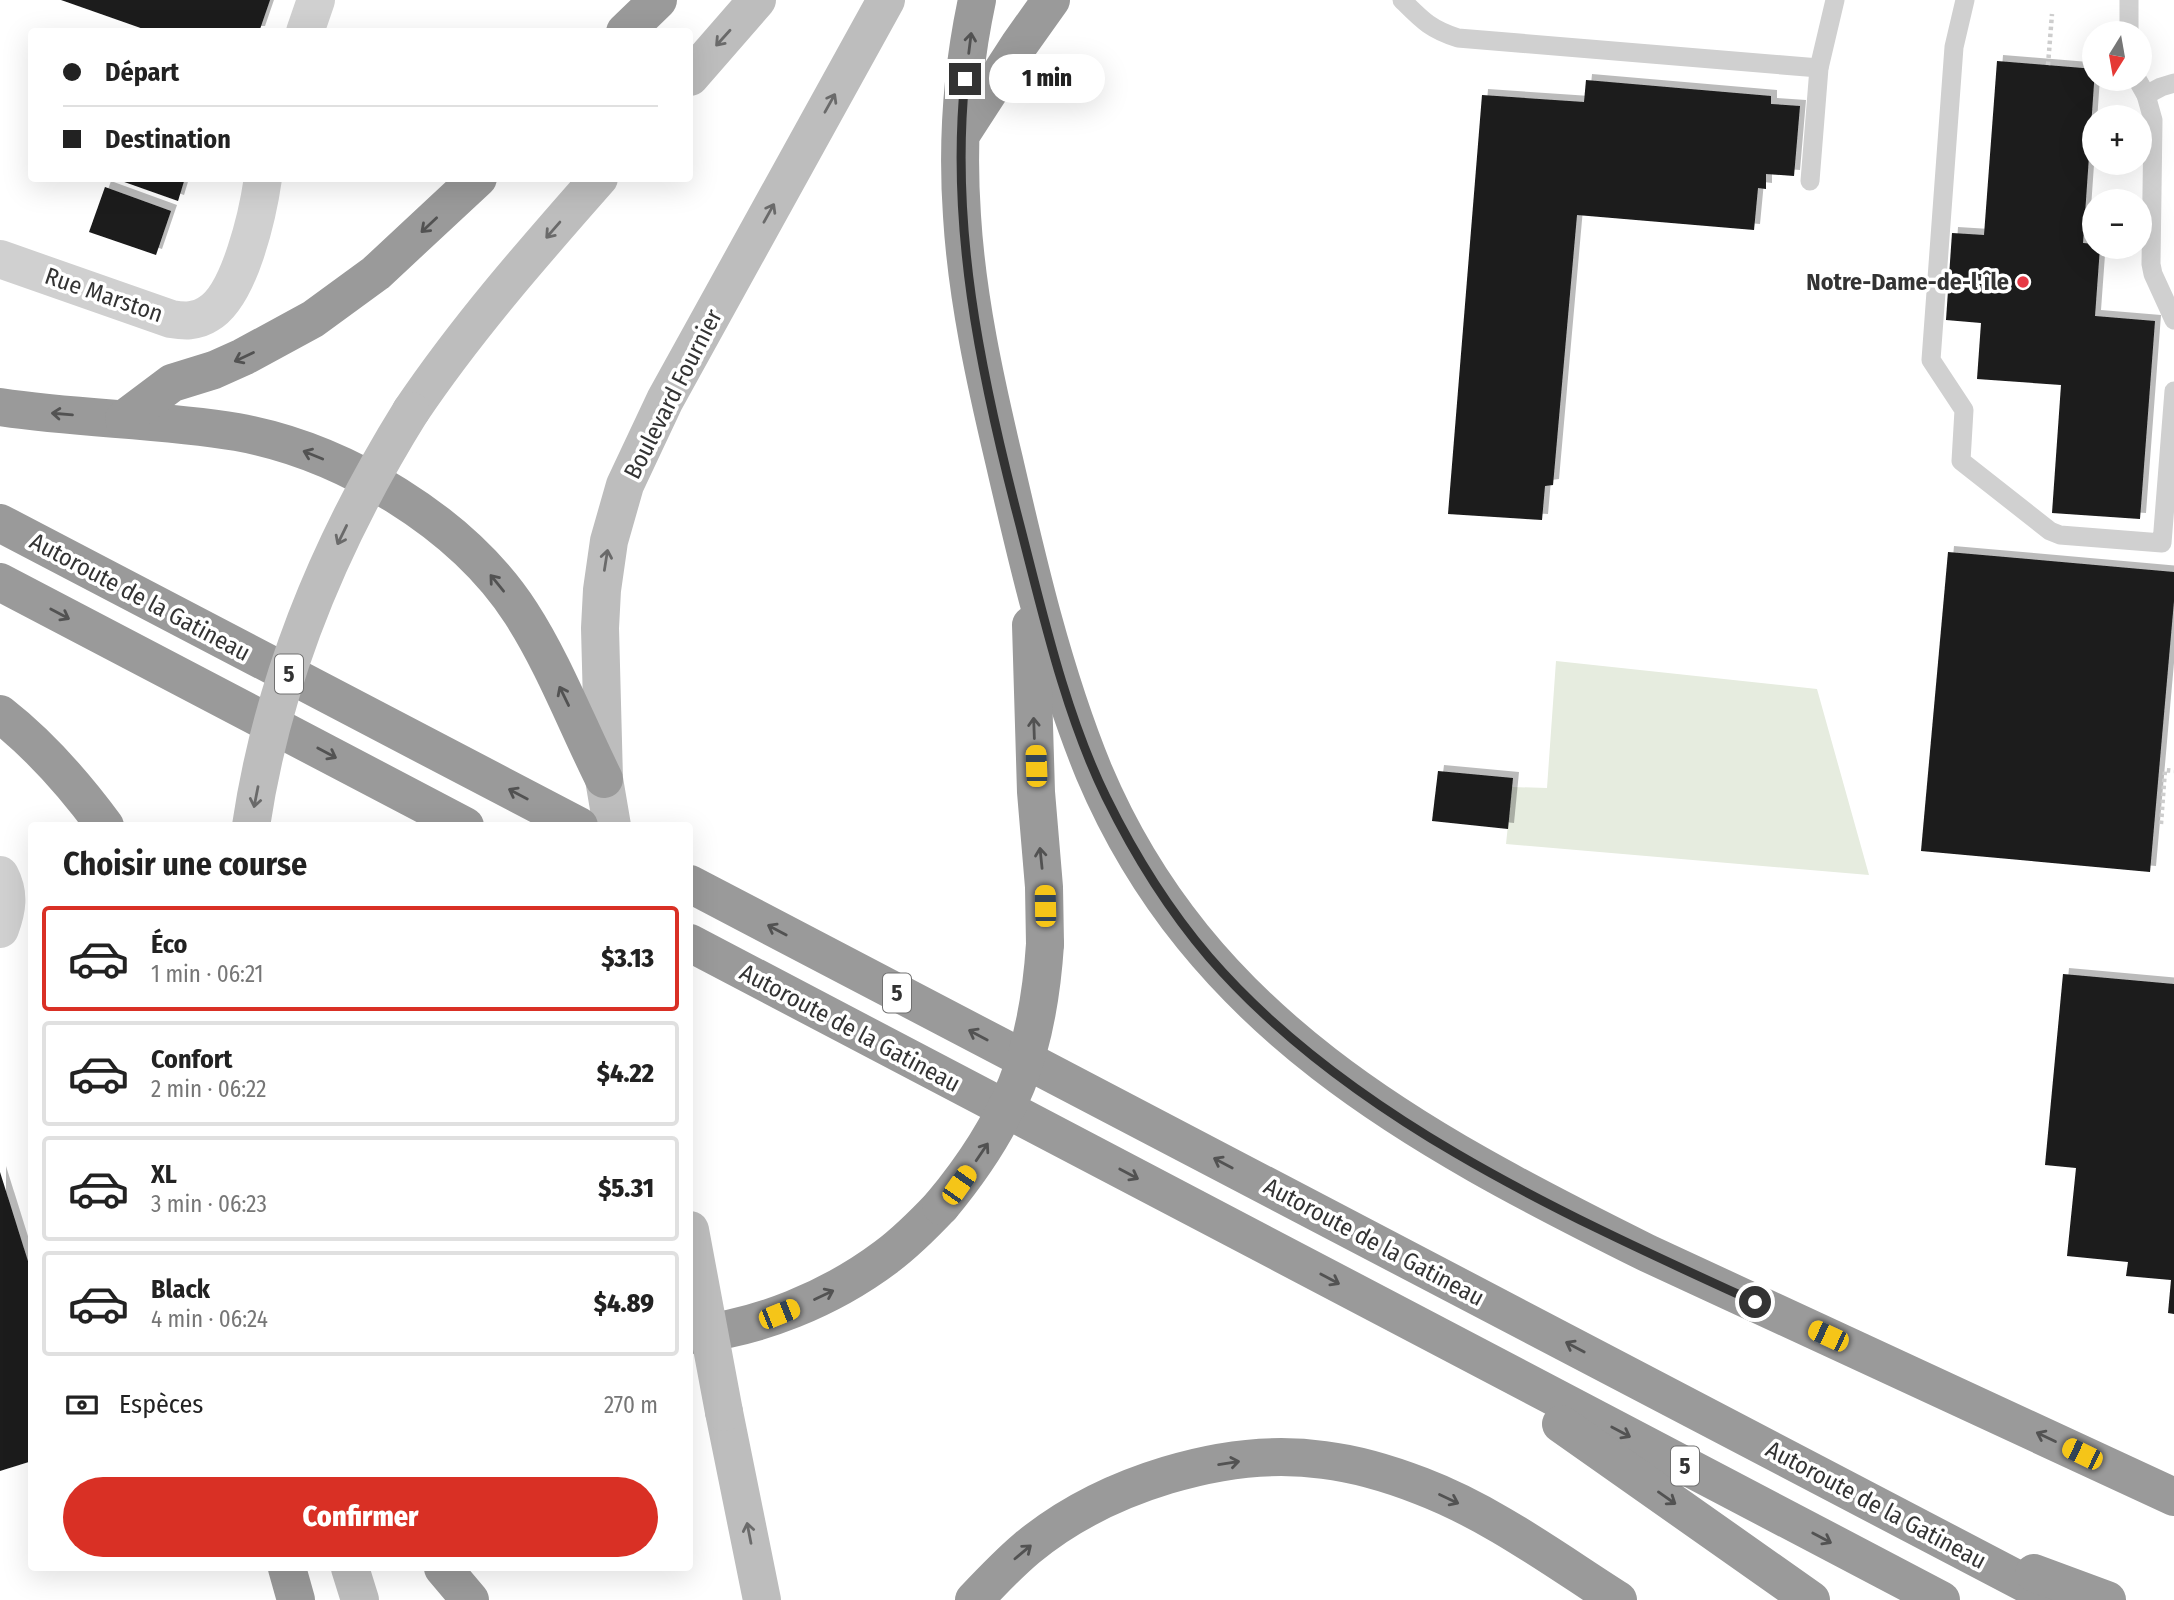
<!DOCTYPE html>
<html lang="fr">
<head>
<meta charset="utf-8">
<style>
	:root { --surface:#fff; --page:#f2f2f2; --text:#222; --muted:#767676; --line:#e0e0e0; --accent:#d93025 }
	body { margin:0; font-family:"Fira Sans Condensed",sans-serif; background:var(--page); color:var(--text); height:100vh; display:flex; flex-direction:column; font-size:26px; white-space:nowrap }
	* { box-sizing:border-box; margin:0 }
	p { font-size:23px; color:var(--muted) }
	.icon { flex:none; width:38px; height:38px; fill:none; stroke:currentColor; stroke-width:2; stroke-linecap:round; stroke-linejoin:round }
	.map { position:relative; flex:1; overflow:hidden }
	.sheet { position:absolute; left:28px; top:822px; width:665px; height:749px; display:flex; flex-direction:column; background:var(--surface); border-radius:7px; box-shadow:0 7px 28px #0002 }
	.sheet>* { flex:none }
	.hud { position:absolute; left:28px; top:28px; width:665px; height:154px; border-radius:7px; box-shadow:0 7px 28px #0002; display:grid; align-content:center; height:154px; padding:0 35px; background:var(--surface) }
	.needle { width:46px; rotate:191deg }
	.controls { position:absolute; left:2082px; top:21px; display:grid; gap:14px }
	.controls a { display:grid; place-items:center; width:70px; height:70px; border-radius:50%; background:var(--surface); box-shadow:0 7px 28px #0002; font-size:35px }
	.end { position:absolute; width:32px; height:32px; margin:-16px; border:9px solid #333; background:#fff; box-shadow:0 0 0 4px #fff }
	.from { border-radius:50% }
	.bubble { position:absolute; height:49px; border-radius:24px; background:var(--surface); box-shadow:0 7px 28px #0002; font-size:23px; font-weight:800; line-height:49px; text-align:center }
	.car { position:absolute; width:21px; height:42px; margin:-21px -10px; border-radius:9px; box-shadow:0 0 5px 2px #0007; background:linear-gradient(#f5c518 24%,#345 0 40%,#f5c518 0 76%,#345 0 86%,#f5c518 0) }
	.hud b { display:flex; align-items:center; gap:24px; height:66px; font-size:26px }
	.hud b+b { border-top:2px solid var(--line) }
	.hud i { width:18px; height:18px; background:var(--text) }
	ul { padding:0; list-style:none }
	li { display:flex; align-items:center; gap:21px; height:105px; margin:0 14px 10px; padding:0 21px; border:4px solid var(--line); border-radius:7px }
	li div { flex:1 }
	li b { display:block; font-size:26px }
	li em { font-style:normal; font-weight:800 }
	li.active { border-color:var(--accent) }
	li>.icon { width:63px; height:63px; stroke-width:1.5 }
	h2 { padding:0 35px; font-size:32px; line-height:84px }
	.pay { display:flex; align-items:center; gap:18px; height:77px; padding:0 35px; font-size:26px }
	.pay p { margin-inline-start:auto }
	.button { display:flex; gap:14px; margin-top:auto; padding:14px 35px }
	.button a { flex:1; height:80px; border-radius:42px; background:var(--accent); color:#fff; font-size:28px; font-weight:800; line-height:80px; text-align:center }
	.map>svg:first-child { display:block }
</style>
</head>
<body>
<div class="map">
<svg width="2174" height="1600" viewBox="0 0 2174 1600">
	<defs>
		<filter id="shadow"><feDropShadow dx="6" dy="-6" stdDeviation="0" flood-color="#0004"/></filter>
	</defs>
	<rect width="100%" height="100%" fill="#fff"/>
	<path fill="#e6ecdf" d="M1556 661 1817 689 1869 875 1506 844 1512 787 1547 788Z"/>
	<g fill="#1a1a1a" filter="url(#shadow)">
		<path d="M61 0H270L259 32H152Z"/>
		<path d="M1997 61 2095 69 2083 243 2095 244V247H2100L2095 316 2155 321 2140 519 2052 513 2061 385 1977 379 1981 323 1946 320 1952 233 1984 235Z"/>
		<path d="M1586 80 1771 96V104L1800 106 1794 176 1766 174V189L1758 188 1754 230 1577 215 1553 485 1545 486 1542 520 1448 514 1482 95 1584 102Z"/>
		<path d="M113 178H185L178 201Z"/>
		<path d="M105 187 171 211 156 255 89 232Z"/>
		<path d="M1948 552 2174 572V601L2150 872 1921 851Z"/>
		<path d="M1438 771 1513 778 1508 829 1432 821Z"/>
		<path d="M2063 974 2174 984V1314L2168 1313 2171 1280 2126 1276 2128 1262 2067 1256 2076 1168 2045 1165Z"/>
		<path d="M0 1172 32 1274V1461L0 1471Z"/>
	</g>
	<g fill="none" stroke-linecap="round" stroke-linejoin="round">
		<g stroke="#cdcdcd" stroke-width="4.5" stroke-dasharray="3.5 3.5" stroke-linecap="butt">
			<path d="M2048 65 2052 14"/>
			<path d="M2161 824 2165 770 2174 771"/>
		</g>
		<g stroke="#d0d0d0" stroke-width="19">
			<path d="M1402 0C1422 20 1430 29 1458 38L1819 68"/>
			<path d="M1965 0 1954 47 1931 360 1964 410 1961 461 2050 531 2060 535 2162 543 2174 391"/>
			<path d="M2129 33V0"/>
			<path d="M2137 79 2146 95 2153 120 2151 264 2153 274 2174 320"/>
			<path d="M2146 95 2161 87 2174 83"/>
			<path d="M1810 181 1819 68 1835 0"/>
		</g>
		<g stroke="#d0d0d0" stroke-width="38">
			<path d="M305 32 316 0"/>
			<path d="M0 259 171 319C184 321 196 322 208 314 240 296 258 213 263 178"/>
			<path d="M0 875C10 894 7 910 0 929"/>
		</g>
		<g stroke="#bdbdbd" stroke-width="38">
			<path d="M690 77 757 0"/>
			<path d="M411 411C467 328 532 254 599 178"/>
			<path d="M612 826 604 779 600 628 602 590 609 541 625 485 665 400 886 0"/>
			<path d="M724 1412 762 1600"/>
			<path d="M350 1568 360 1600"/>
		</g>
		<g stroke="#9a9a9a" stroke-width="38">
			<path d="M977 0C962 70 957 144 962 216 967 298 985 380 1004 460 1028 564 1053 672 1094 772 1200 1023 1416 1138 1647 1253L2174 1497"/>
			<path d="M625 32 658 0"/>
			<path d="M964 130 1019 45 1051 0"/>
			<path d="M0 407C79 419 159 419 237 432 343 451 462 522 521 613 554 664 577 725 604 779"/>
			<path d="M124 419 172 383 214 370 243 357 313 319 376 273 478 178"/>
			<path d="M0 523 579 826"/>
			<path d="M0 582 465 826"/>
			<path d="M1031 625 1036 792 1044 887 1045 944"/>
			<path d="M0 714C41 746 74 784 105 826"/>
			<path d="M690 884 2057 1600"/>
			<path d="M690 943 1941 1600"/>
			<path d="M690 1335C759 1328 830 1299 886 1257 906 1242 924 1224 941 1206"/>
			<path d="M1561 1424 1811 1600"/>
			<path d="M287 1568 296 1600"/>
			<path d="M443 1568 470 1600"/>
			<path d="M2034 1573 2107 1600"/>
			<path d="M974 1600C991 1582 1008 1564 1027 1548 1103 1485 1226 1446 1324 1460 1357 1464 1390 1474 1421 1486 1492 1513 1555 1560 1618 1600"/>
		</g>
		<g stroke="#bdbdbd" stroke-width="38">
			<path d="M251 826C273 678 332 538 411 411"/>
			<path d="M690 1230 724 1412"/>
		</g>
		<path stroke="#9a9a9a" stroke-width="38" d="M941 1206C1011 1122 1038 1053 1045 944"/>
	</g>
	<defs><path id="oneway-shaft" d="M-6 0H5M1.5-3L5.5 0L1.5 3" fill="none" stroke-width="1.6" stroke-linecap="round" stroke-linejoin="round" transform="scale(1.75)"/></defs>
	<g stroke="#6a6a6a">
		<use href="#oneway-shaft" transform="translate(723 38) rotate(132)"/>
		<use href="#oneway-shaft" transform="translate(830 103) rotate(-61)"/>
		<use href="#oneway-shaft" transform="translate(769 213) rotate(-61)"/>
		<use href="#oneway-shaft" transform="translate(553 230) rotate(131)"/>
		<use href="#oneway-shaft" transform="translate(342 535) rotate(116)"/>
		<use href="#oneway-shaft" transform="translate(606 560) rotate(-81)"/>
		<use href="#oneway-shaft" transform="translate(256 797) rotate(101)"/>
		<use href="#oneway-shaft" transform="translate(749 1533) rotate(-101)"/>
	</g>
	<g stroke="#525252">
		<use href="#oneway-shaft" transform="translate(970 43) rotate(-83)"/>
		<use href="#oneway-shaft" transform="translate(429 225) rotate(137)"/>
		<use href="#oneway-shaft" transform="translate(244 357) rotate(155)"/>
		<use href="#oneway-shaft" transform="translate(62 414) rotate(-175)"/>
		<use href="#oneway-shaft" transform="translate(313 455) rotate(-158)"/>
		<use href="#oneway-shaft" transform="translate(497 583) rotate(-129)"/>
		<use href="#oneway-shaft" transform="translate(60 614) rotate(28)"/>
		<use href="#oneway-shaft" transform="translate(564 696) rotate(-116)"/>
		<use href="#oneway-shaft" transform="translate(1034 728) rotate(-92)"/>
		<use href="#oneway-shaft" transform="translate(327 753) rotate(28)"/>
		<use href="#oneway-shaft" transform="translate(518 794) rotate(-152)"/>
		<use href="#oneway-shaft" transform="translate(1041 858) rotate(-96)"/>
		<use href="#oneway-shaft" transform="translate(777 930) rotate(-152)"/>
		<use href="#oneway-shaft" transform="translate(978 1035) rotate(-152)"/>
		<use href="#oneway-shaft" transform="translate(982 1152) rotate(-56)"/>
		<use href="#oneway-shaft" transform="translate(1223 1163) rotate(-152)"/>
		<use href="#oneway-shaft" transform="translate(1129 1174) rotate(28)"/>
		<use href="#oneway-shaft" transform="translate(1330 1279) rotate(28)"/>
		<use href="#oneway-shaft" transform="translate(824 1295) rotate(-25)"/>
		<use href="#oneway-shaft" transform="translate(1575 1347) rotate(-152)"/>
		<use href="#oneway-shaft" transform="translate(1621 1432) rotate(28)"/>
		<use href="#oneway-shaft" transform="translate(2046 1437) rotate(-154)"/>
		<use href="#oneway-shaft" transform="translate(1229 1463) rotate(-9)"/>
		<use href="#oneway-shaft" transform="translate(1667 1498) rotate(35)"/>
		<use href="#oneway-shaft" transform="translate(1449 1499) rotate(25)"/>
		<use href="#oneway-shaft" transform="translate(1822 1538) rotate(28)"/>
		<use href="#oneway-shaft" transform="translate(1023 1552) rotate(-40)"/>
	</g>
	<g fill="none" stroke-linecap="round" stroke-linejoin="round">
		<path stroke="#333" stroke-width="9" d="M965 79C950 225 980 370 1016 510 1041 605 1063 709 1106 797 1134 854 1168 909 1209 957 1348 1118 1565 1215 1755 1302"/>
	</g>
	<circle fill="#e63946" stroke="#fff" stroke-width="2.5" cx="2023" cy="282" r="7"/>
	<g text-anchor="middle" stroke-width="7" stroke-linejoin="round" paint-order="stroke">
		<g fill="#fff" stroke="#707070" stroke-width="2">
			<rect x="275" y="654.5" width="28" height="39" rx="5"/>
			<rect x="883" y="973.5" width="28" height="39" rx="5"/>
			<rect x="1671" y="1446.5" width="28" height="39" rx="5"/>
		</g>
		<g font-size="23" font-weight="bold" fill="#333">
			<text x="289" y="682">5</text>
			<text x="897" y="1001">5</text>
			<text x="1685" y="1474">5</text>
		</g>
		<g font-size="24" font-weight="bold" fill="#333" stroke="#fff" text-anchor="end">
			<text x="2009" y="290">Notre-Dame-de-l'île</text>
		</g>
		<g font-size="24" fill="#333" stroke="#fff">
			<text transform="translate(104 295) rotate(19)" y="8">Rue Marston</text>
			<text transform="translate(673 394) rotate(-63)" y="8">Boulevard Fournier</text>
			<text transform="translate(140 597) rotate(28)" y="8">Autoroute de la Gatineau</text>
			<text transform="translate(850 1028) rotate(28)" y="8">Autoroute de la Gatineau</text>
			<text transform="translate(1374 1242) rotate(28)" y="8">Autoroute de la Gatineau</text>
			<text transform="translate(1876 1505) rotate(28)" y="8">Autoroute de la Gatineau</text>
		</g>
	</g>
</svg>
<div class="controls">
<a><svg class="needle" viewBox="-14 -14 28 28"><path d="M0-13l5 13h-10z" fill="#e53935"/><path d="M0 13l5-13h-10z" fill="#767676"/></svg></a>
<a>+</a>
<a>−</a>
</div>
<i class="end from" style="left:1755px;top:1302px"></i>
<i class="end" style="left:965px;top:79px"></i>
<div class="bubble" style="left:989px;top:54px;width:116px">1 min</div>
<i class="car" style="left:1036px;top:766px;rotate:358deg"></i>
<i class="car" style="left:1045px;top:906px;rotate:359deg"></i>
<i class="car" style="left:959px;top:1185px;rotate:35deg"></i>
<i class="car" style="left:779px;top:1314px;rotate:68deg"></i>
<i class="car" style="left:1828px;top:1336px;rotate:295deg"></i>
<i class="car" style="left:2082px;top:1454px;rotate:296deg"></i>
<div class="hud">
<b><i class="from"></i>Départ</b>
<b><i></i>Destination</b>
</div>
<section class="sheet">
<h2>Choisir une course</h2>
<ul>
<li class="active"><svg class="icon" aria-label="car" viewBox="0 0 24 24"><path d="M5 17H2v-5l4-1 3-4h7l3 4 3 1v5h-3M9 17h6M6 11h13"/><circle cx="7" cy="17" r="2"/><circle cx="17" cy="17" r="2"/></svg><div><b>Éco</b><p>1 min · 06:21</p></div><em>$3.13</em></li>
<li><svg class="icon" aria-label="car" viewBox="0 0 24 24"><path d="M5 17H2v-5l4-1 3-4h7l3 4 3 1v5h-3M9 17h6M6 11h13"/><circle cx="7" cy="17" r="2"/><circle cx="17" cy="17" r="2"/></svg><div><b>Confort</b><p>2 min · 06:22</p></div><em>$4.22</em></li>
<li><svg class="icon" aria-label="car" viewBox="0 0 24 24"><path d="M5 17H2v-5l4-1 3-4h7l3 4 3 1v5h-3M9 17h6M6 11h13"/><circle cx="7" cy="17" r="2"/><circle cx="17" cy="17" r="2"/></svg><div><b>XL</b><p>3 min · 06:23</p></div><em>$5.31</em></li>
<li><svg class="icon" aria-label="car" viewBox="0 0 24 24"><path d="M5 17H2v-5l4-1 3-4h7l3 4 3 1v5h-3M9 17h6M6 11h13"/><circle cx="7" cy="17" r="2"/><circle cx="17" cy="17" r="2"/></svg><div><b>Black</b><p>4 min · 06:24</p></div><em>$4.89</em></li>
</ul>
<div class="pay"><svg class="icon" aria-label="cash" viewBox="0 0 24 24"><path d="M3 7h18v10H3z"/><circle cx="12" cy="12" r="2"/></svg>Espèces<p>270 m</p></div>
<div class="button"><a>Confirmer</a></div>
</section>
</div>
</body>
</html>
